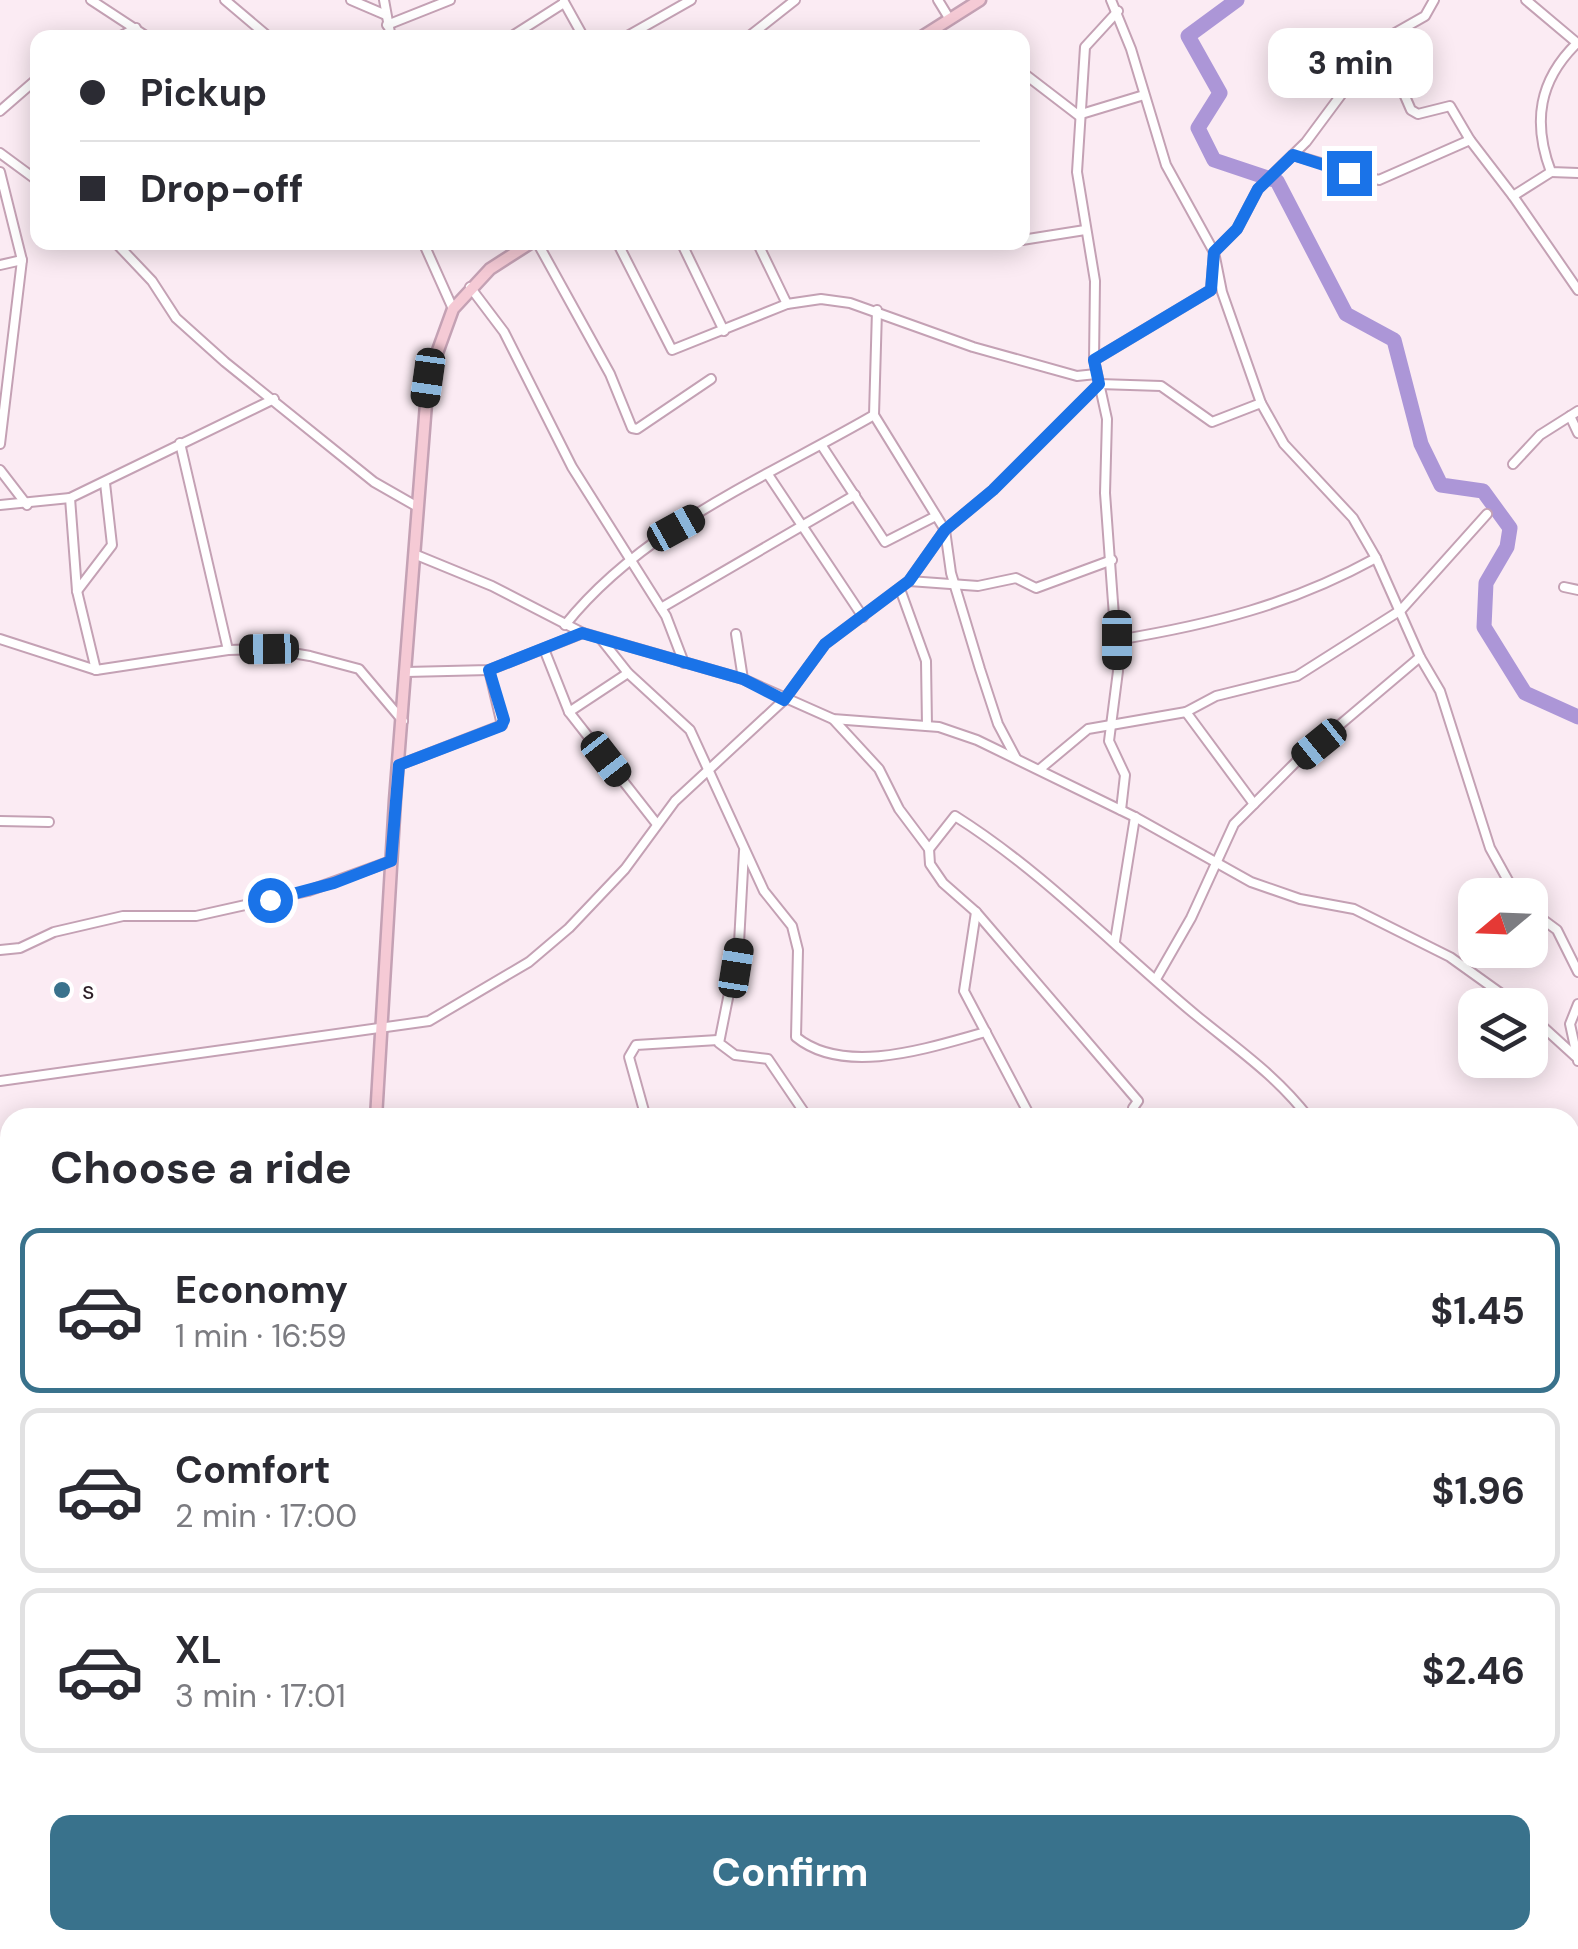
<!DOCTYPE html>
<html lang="en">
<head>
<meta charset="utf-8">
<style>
	:root { --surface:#fff; --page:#f7f7f7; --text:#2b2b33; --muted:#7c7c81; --line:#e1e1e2; --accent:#39728c }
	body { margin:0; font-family:"DM Sans",sans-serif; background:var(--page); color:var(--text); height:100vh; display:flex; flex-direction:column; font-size:38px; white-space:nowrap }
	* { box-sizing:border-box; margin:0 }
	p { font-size:32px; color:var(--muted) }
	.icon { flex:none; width:55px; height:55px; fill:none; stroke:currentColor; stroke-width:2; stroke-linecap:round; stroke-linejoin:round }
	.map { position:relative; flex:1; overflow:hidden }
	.drawer { position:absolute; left:0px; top:1108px; width:1580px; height:842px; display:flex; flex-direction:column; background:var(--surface); border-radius:30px 30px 0 0; box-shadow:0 5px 25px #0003 }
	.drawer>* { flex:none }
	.guide { position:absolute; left:30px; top:30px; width:1000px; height:220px; border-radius:20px; box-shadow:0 5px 25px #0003; display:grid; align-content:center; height:220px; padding:0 50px; background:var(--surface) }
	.needle { width:65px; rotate:251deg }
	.fabs { position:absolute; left:1458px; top:878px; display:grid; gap:20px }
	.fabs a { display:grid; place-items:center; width:90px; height:90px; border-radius:20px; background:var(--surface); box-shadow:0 5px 25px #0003; font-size:50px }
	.end { position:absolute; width:45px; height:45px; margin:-22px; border:12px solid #1a73e8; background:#fff; box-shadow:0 0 0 5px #fff }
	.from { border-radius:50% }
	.bubble { position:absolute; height:70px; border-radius:20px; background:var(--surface); box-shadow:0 5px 25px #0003; font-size:32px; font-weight:700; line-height:70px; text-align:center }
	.car { position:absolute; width:30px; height:60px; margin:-30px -15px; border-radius:12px; box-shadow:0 0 8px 2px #0007; background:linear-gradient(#222 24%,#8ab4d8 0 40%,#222 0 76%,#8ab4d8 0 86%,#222 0) }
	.guide b { display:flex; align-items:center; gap:35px; height:95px; font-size:38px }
	.guide b+b { border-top:2px solid var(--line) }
	.guide i { width:25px; height:25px; background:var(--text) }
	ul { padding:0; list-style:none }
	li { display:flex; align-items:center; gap:30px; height:165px; margin:0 20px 15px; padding:0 30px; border:5px solid var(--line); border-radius:20px }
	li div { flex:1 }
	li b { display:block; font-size:38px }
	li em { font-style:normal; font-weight:700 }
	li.selected { border-color:var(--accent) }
	li>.icon { width:90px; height:90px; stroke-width:1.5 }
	h2 { padding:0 50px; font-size:45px; line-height:120px }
	.button { display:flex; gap:20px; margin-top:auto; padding:20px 50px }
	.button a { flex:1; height:115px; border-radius:20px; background:var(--accent); color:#fff; font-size:40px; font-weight:700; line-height:115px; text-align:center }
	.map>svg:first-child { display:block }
</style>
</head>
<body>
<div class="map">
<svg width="1578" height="1949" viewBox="0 0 1578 1949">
	<rect width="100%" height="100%" fill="#fbebf3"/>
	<g fill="#f4c3b9">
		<path d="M10 1172V1344L0 1345V1176Z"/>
		<path d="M10 1461V1549L0 1521V1465Z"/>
	</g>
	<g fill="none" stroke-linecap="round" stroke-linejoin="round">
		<path stroke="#ac96d7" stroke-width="15" d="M1237 0 1188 36 1220 93 1198 128 1214 160 1277 181 1346 314 1394 340 1421 444 1441 485 1483 491 1510 528 1507 547 1486 583 1484 627 1525 693 1578 717"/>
		<g stroke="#c4a1b4" stroke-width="12">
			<g id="street">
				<path d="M91 0 149 38"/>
				<path d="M225 0 270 38"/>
				<path d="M351 0 386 15"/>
				<path d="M384 0 391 38"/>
				<path d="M938 0 949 18"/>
				<path d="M1111 0 1131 49 1166 165 1214 252 1222 292 1261 403 1284 444 1353 518 1376 558 1420 657 1440 691 1490 848 1516 895"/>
				<path d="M1526 0 1577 43C1539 80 1532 122 1551 172L1578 173"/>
				<path d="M564 2 584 38"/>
				<path d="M1118 11 1085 47 1077 172 1095 281 1094 360 1107 419 1105 493 1118 671 1109 741 1125 775 1121 810"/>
				<path d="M387 25 450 0"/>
				<path d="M117 38 136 28"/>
				<path d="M509 38 564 3"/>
				<path d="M624 38 691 0"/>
				<path d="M747 38 795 0"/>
				<path d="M1381 41 1411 110 1418 114 1450 106 1470 140 1513 196"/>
				<path d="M1022 72 1078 115 1144 95"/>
				<path d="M0 111 38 78"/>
				<path d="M0 153 38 181"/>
				<path d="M1293 155 1379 180 1470 140"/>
				<path d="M0 172 22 260 0 444"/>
				<path d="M1551 172 1513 196 1578 290"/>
				<path d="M1022 240 1085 230"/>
				<path d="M115 242 152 281 176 318 225 362 374 482 416 506"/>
				<path d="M423 242 453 309"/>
				<path d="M537 242 610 374 632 428 637 429 711 379"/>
				<path d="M617 242 672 350 787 304"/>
				<path d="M681 242 724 331"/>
				<path d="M757 242 787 304 821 299 850 303 973 347 1077 376 1096 374"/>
				<path d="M0 265 22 260"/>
				<path d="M470 287 504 332 572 467 666 616 684 663"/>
				<path d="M877 310 874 415 945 530 951 573 980 669 998 724 1016 758"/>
				<path d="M1094 360 1211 290 1214 252 1237 229 1258 189 1306 142 1381 41 1425 16 1434 0"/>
				<path d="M1570 416 1578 433"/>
				<path d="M180 443 228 650"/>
				<path d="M822 446 885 542 936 516"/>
				<path d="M1513 464 1540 435 1578 411"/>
				<path d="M0 470 27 505"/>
				<path d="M769 476 863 617"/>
				<path d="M70 498 77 591 96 670"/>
				<path d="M0 505 70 498 274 399"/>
				<path d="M414 554 492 586 583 633 743 679 833 719 939 727 977 740 1135 817 1251 882 1300 899 1354 909 1450 957 1517 1005"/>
				<path d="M909 581 978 586 1016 578 1036 588 1112 560"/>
				<path d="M1564 587 1578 590"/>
				<path d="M900 589 926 661 927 726"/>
				<path d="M77 591 112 545 105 483"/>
				<path d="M661 608 855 495"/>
				<path d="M565 625C643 527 767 477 874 415"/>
				<path d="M736 634 743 679"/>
				<path d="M0 639 96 670 228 650 269 649 310 656 359 669 403 721"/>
				<path d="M601 639 628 673 690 730 764 891 792 926 798 950 796 1037C845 1077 931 1047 986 1032"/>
				<path d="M1117 640C1213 624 1290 605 1376 558"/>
				<path d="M544 649 569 712 656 823"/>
				<path d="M406 672 489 670 583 633"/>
				<path d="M569 712 628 673"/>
				<path d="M1186 712 1254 804"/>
				<path d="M833 719 879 769 899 809 929 849 930 864 943 883 976 912 1138 1101 1133 1108 1135 1118"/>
				<path d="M399 765 502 725 489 670"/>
				<path d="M1040 769 1088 729 1186 712 1216 696 1297 676 1401 610 1487 514"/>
				<path d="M0 821 49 822"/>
				<path d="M929 849 955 816C1044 872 1116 949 1197 1016 1237 1049 1276 1075 1309 1118"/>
				<path d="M744 851 739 943 719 1043 735 1055 768 1059 808 1118"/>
				<path d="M1530 910 1557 930 1578 972"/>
				<path d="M976 912 964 991 1031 1118"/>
				<path d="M1115 941 1135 817"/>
				<path d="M0 950 20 948 54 932 123 916H196L308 891 391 861"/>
				<path d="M1156 979 1191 918 1234 824 1297 761 1420 657"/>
				<path d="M1578 1004 1570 1024 1578 1061"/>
				<path d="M1530 1015 1575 1056"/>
				<path d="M0 1081 429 1021 529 962 569 928 625 869 675 801 784 700 825 644 909 581 945 530 993 490 1099 384 1161 386 1212 422 1261 403"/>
				<path d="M646 1118 629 1057 636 1045 718 1040"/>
				<path d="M1570 1230 1578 1229"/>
				<path d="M1570 1368 1578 1378"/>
				<path d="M1570 1389 1578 1386"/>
				<path d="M1570 1454 1578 1451"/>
				<path d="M1570 1593H1578"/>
				<path d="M0 1645 10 1633"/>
				<path d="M1570 1665H1578"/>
				<path d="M0 1670 10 1672"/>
				<path d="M1570 1743 1578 1741"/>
				<path d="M0 1771 10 1805"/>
				<path d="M0 1837 10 1834"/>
				<path d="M48 1940 50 1949"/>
				<path d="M178 1940 181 1949"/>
				<path d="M453 1940 454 1949"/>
				<path d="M548 1940 555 1949"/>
				<path d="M836 1940 856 1949"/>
				<path d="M1123 1940 1136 1949"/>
				<path d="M1188 1940 1190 1949"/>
				<path d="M1357 1940 1358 1949"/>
				<path d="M1440 1940 1515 1949"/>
				<path d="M1537 1940 1542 1949"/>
				<path d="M732 1949 736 1940"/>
				<path d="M949 1949 969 1940"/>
				<path d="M1431 1949 1434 1940"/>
			</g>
		</g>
		<g stroke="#c4a1b4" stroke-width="15">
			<g id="secondary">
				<path d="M920 38 980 0"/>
				<path d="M376 1118 395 800 428 378 453 309 490 269 532 242"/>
				<path d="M0 1589H10"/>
			</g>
		</g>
		<use href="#street" stroke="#fff" stroke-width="8"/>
		<use href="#secondary" stroke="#f5cad5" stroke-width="10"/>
	</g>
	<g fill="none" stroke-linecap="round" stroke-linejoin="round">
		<path stroke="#1a73e8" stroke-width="12" d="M270 900 334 883 391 861 399 765 501 726 504 720 489 670 582 633 743 679 784 700 825 644 909 581 945 530 993 490 1099 384 1094 360 1211 290 1214 252 1237 229 1258 189 1293 155 1349 173"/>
	</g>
	<circle fill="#39728c" stroke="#fff" stroke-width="4" cx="62" cy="990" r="10"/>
	<g text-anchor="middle" stroke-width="8" stroke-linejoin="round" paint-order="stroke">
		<g font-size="25" fill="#2c1e26" stroke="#fff" text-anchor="start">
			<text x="82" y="999">s</text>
		</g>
	</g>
</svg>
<div class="fabs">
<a><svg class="needle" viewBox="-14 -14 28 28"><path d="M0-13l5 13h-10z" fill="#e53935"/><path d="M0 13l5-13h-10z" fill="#7c7c81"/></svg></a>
<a><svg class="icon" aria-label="layers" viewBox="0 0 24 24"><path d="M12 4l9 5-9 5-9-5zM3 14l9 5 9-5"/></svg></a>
</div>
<i class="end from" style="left:270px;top:900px"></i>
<i class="end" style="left:1349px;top:173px"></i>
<div class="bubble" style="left:1268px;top:28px;width:165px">3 min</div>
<i class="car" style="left:428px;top:378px;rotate:188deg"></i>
<i class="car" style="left:676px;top:528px;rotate:61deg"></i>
<i class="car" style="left:1117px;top:640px;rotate:180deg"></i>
<i class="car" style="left:269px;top:649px;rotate:269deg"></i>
<i class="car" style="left:1319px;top:744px;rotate:231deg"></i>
<i class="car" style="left:606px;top:759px;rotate:142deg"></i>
<i class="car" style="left:736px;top:968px;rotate:9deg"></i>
<div class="guide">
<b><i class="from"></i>Pickup</b>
<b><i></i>Drop-off</b>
</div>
<section class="drawer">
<h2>Choose a ride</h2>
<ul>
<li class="selected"><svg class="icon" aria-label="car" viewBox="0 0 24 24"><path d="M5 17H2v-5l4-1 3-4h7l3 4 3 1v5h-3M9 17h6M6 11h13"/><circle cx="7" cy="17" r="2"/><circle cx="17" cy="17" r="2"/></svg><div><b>Economy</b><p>1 min · 16:59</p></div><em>$1.45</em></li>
<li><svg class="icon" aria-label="car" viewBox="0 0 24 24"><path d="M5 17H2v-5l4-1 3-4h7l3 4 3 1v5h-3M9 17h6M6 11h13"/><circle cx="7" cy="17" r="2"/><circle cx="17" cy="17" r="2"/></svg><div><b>Comfort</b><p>2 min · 17:00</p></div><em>$1.96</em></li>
<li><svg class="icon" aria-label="car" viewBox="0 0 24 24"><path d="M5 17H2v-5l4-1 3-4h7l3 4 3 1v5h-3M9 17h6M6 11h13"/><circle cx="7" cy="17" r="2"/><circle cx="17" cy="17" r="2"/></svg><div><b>XL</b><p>3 min · 17:01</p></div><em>$2.46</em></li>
</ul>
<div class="button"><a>Confirm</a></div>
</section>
</div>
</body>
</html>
